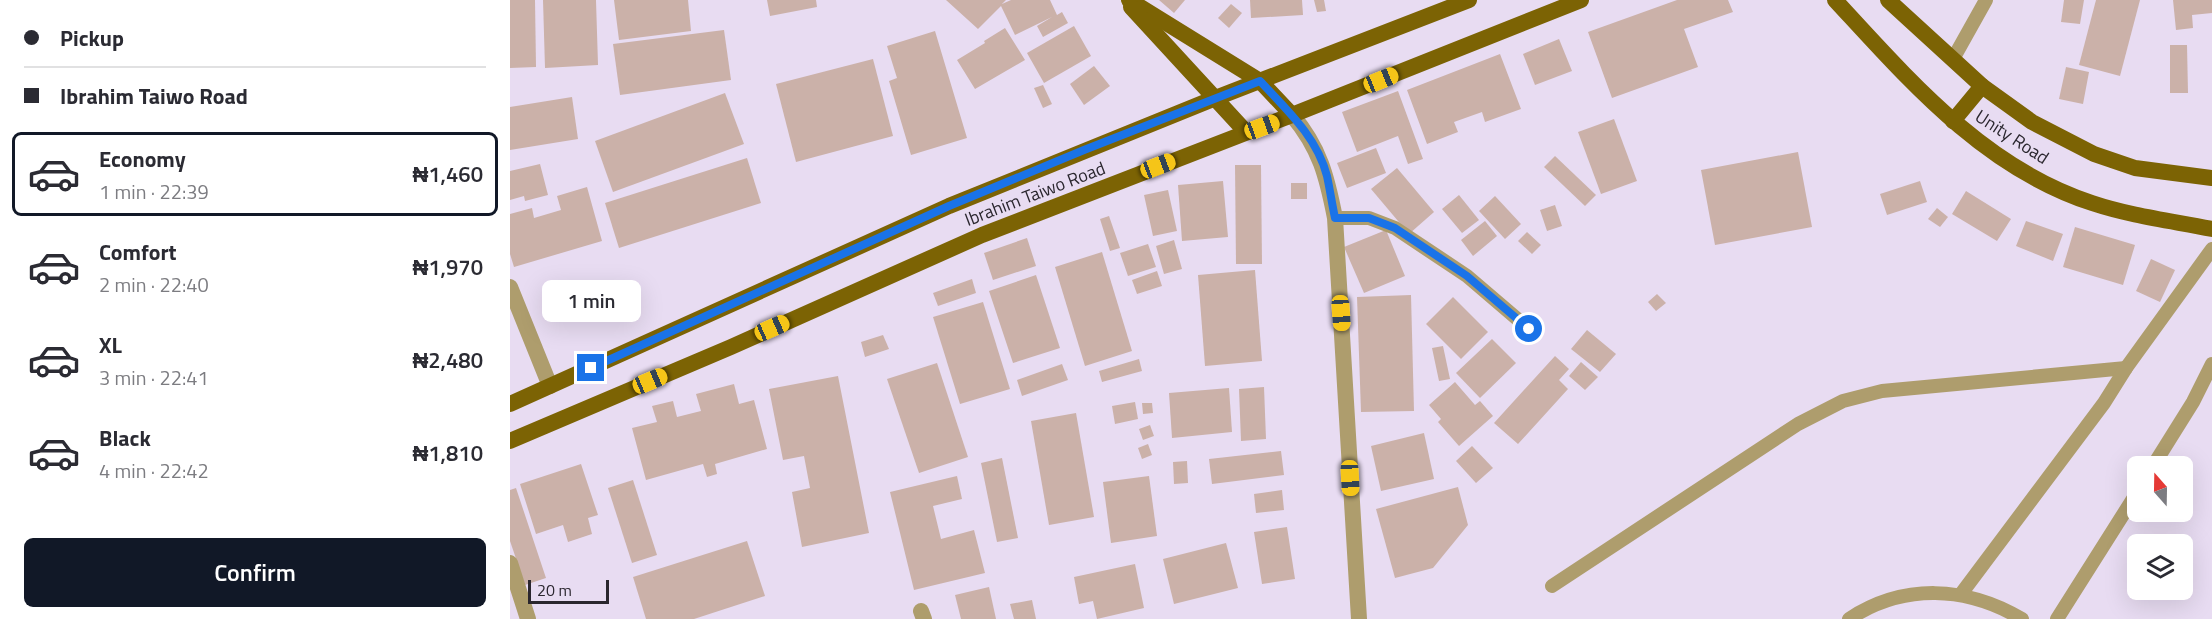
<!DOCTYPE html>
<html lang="en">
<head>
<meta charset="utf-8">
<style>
	:root { --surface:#fff; --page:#f2f2f3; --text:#2b2b33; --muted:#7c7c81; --line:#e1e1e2; --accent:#111827 }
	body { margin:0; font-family:"Titillium Web",sans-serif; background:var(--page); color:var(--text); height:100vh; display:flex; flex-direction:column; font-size:22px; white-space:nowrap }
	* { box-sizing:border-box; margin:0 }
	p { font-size:20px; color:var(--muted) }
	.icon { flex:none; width:33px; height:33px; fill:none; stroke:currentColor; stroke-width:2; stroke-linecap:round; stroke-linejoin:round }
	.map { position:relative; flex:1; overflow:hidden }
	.sheet { display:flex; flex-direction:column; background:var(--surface); width:510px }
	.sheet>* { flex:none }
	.guide { display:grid; align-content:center; height:132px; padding:0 24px; background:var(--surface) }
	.needle { width:39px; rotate:340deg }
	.fabs { position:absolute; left:1617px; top:456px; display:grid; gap:12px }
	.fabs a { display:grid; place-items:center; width:66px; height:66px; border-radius:9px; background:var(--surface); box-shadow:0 6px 24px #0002; font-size:30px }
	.scale { position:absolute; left:18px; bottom:15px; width:81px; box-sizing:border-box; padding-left:6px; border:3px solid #2a262e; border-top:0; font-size:16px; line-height:21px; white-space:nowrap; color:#2a262e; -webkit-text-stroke:4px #e8dcf2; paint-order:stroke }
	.end { position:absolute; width:27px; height:27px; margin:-14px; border:8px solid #1a73e8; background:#fff; box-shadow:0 0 0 3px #fff }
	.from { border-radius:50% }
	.bubble { position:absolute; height:42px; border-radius:9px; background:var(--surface); box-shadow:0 6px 24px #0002; font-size:20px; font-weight:600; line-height:42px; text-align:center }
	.car { position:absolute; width:18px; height:36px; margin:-18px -9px; border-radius:8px; box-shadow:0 0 4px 2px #0007; background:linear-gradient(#f5c518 24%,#345 0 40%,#f5c518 0 76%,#345 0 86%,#f5c518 0) }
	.guide b { display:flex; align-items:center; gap:21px; height:57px; font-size:22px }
	.guide b+b { border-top:2px solid var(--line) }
	.guide i { width:15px; height:15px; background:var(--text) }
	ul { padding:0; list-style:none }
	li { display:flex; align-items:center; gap:18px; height:84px; margin:0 12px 9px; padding:0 12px; border:3px solid transparent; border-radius:9px }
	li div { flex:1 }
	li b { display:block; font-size:22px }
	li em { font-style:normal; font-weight:600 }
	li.on { border-color:var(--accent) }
	li>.icon { width:54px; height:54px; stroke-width:1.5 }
	.action { display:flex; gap:12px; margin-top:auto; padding:12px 24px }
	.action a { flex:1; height:69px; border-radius:9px; background:var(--accent); color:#fff; font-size:24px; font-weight:600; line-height:69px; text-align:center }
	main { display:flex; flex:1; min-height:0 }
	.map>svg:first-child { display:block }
</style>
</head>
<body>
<main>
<section class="sheet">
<div class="guide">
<b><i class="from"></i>Pickup</b>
<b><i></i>Ibrahim Taiwo Road</b>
</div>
<ul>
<li class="on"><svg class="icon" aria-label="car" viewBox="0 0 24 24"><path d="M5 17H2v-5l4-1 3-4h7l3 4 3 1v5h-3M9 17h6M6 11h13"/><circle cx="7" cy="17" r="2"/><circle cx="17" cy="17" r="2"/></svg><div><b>Economy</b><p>1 min · 22:39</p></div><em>₦1,460</em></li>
<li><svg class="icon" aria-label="car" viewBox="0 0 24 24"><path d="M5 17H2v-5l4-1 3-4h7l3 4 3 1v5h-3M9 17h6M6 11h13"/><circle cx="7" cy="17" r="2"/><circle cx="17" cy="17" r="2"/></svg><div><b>Comfort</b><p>2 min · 22:40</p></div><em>₦1,970</em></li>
<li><svg class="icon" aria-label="car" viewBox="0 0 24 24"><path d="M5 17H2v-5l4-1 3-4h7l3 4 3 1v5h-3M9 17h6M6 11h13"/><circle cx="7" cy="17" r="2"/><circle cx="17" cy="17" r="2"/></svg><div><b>XL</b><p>3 min · 22:41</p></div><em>₦2,480</em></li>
<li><svg class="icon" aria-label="car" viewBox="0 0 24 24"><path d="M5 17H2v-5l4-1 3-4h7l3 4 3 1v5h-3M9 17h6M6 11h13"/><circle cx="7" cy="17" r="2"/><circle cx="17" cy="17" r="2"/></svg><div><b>Black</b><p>4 min · 22:42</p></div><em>₦1,810</em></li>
</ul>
<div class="action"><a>Confirm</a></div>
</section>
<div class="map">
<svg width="1702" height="619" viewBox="0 0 1702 619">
	<rect width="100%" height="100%" fill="#e8dcf2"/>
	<g fill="#cbb1a9">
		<path d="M0 0H25L26 67 0 68Z"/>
		<path d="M33 0H86L88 65 35 68Z"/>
		<path d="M104 0H178L181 31 109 40Z"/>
		<path d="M257 0H306L307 7 260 16Z"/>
		<path d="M436 0H496L492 4 501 0H540L547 15 552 12 558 23 533 37 527 26 542 17 505 35 491 6 468 29Z"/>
		<path d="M649 0H675L664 13Z"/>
		<path d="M740 0H792L793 15 741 18Z"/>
		<path d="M804 0H814L816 11 807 12Z"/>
		<path d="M1167 0H1218L1223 12 1174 29 1188 67 1102 98 1078 32Z"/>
		<path d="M1554 0H1574L1570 24 1551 22Z"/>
		<path d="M1586 0H1630L1610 76 1569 65Z"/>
		<path d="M1663 0H1702V13L1682 15 1683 28 1666 30Z"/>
		<path d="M721 4 732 13 719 28 708 18Z"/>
		<path d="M564 26 581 56 534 83 517 53Z"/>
		<path d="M495 28 515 60 465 89 447 60 475 43 474 41Z"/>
		<path d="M214 30 221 80 110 95 103 44Z"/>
		<path d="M425 31 457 138 401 155 379 81 387 78 377 46Z"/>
		<path d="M1049 39 1062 71 1025 85 1013 54Z"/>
		<path d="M1660 45H1677L1678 93H1660Z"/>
		<path d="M990 54 1011 109 975 122 972 112 944 122 948 132 917 144 897 90Z"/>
		<path d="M363 59 383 136 286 162 266 84Z"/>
		<path d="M584 66 600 86 574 105 560 84Z"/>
		<path d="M1556 67 1579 72 1573 104 1549 99Z"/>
		<path d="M533 85 542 104 533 108 524 88Z"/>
		<path d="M888 91 913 159 898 164 888 136 847 152 832 112Z"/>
		<path d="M215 93 234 144 103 192 85 141Z"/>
		<path d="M62 97 68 139 0 150V107Z"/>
		<path d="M1104 119 1127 181 1091 194 1068 132Z"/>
		<path d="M866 148 876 173 837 188 827 163Z"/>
		<path d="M1288 152 1302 227 1205 245 1191 170Z"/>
		<path d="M1045 156 1086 195 1075 206 1034 167Z"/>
		<path d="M237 158 251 203 109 248 95 203Z"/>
		<path d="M30 164 38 195 15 201 14 196 0 200V171Z"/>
		<path d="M725 165H751L752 264H726Z"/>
		<path d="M887 168 924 212 899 234 861 189Z"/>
		<path d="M713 181 718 237 672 241 668 185Z"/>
		<path d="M1410 181 1417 202 1377 215 1370 194Z"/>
		<rect x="781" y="183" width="16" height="16"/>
		<path d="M77 187 92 241 4 267 0 254V214L22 208 24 218 51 210 47 196Z"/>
		<path d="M658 190 667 231 643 236 634 195Z"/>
		<path d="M1456 191 1501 219 1487 241 1442 214Z"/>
		<path d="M949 195 969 220 952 233 932 209Z"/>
		<path d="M985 196 1011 224 995 239 969 211Z"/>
		<path d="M1045 205 1052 226 1037 231 1030 210Z"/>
		<path d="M1427 208 1438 217 1430 227 1418 219Z"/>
		<path d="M599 216 610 248 600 251 590 219Z"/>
		<path d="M975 221 987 236 963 256 951 240Z"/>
		<path d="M1516 221 1553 234 1543 261 1506 246Z"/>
		<path d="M1565 227 1625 245 1613 285 1553 267Z"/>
		<path d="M876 230 895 276 854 293 834 247Z"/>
		<path d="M1017 232 1031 245 1022 254 1008 241Z"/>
		<path d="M517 238 526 266 483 280 474 253Z"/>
		<path d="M664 240 672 269 654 274 646 246Z"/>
		<path d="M638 244 646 267 618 276 610 253Z"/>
		<path d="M592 252 622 351 575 366 545 267Z"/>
		<path d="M1641 259 1665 270 1650 302 1626 291Z"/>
		<path d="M745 270 752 361 695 366 688 275Z"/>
		<path d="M647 271 652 286 627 294 622 280Z"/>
		<path d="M526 275 550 348 503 363 479 291Z"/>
		<path d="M462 279 466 293 428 306 423 293Z"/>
		<path d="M1147 294 1156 303 1146 311 1138 302Z"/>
		<path d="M901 295 904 411 851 412 847 297Z"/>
		<path d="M943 297 978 332 951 359 916 324Z"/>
		<path d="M473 302 500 389 450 404 423 317Z"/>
		<path d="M1077 330 1106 354 1090 372 1061 349Z"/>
		<path d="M373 335 379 349 355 357 351 342Z"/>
		<path d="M982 339 1006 363 970 398 946 373Z"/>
		<path d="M933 346 940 379 929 381 922 348Z"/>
		<path d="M1045 356 1059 369 1049 380 1058 389 1008 444 984 423Z"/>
		<path d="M629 359 632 371 592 382 589 371Z"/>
		<path d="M1071 362 1088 377 1075 390 1059 376Z"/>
		<path d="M427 363 458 457 409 473 377 379Z"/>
		<path d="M552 364 558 380 512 396 507 380Z"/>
		<path d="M328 376 359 533 292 547 282 492 300 488 294 456 273 460 259 389Z"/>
		<path d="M945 382 965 405 970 401 983 416 949 446 928 422 931 419 919 405Z"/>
		<path d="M224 384 229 404 244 400 257 449 205 464 207 474 197 477 193 464 136 480 122 428 147 422 142 406 163 401 167 417 191 411 186 394Z"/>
		<path d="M754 387 756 439 731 441 729 389Z"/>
		<path d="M719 388 722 432 662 438 659 393Z"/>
		<path d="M625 402 628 419 605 424 602 406Z"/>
		<path d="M632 403H642L643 413 633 414Z"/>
		<path d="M566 413 584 517 539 525 521 421Z"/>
		<path d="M640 425 644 436 633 440 629 429Z"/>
		<path d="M914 433 924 479 871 491 861 446Z"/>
		<path d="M638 444 642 455 632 459 628 448Z"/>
		<path d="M962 446 983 468 966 483 946 461Z"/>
		<path d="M771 451 774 475 702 484 699 459Z"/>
		<path d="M492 458 508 538 487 542 471 463Z"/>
		<path d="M677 461 678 483 664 484 663 462Z"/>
		<path d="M71 464 88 515 78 518 82 534 58 542 53 525 26 534 10 484Z"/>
		<path d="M447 476 452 499 423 506 431 539 464 530 475 573 404 590 380 492Z"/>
		<path d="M639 476 647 536 601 543 593 482Z"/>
		<path d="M123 480 147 555 122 563 98 488Z"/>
		<path d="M948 487 958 525 923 568 885 578 866 509Z"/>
		<path d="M6 488 36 578 15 585 0 541V490Z"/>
		<path d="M772 490 774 510 746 513 744 494Z"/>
		<path d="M777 527 785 579 752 584 744 532Z"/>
		<path d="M237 541 255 596 184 619H136L123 577Z"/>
		<path d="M716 543 728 588 664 604 653 559Z"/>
		<path d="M625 564 634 608 587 619 583 601 569 604 564 577Z"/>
		<path d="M479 587 486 619H451L445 595Z"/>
		<path d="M522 600 526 619H504L500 604Z"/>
	</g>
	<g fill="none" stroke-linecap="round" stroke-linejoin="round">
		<g stroke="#ae9d6d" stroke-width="14">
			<path d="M1443 59 1476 0"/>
			<path d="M825 218H859L885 228 957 276 1019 329"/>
			<path d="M1643 466 1683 402 1702 364"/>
			<path d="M1042 586 1288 424 1333 401 1372 391 1616 368"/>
			<path d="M1451 594 1594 403 1616 368 1702 249"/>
			<path d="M1339 619C1394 583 1456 586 1512 619"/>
			<path d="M1547 619 1628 491"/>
		</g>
		<g stroke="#ae9d6d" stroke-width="16">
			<path d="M782 115C810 148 817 177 825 218L849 619"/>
			<path d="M0 287 40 386"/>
			<path d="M0 563 18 619"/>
			<path d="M411 611 414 619"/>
		</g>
		<g stroke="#7c6304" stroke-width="16">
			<path d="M619 0 750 81 782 115"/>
			<path d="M1325 0C1399 80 1474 168 1582 203 1621 216 1662 221 1702 229"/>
			<path d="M1378 0 1472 86 1522 122 1584 154 1625 168 1702 178"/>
			<path d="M621 7 736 132"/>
			<path d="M1443 121 1472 86"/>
			<path d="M0 404 439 206 703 99 959 0"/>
			<path d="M0 441 221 347 472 235 782 115 1071 0"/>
		</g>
	</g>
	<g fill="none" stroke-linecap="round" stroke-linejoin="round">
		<path stroke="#1a73e8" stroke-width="8" d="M81 368 439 206 574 150 750 81C777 110 807 137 817 176 820 190 822 204 825 218H859L885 228 957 276 1019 329"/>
	</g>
	<g text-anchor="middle" stroke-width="6" stroke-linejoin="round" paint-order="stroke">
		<g font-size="18" fill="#2a262e" stroke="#e8dcf2">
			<text transform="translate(1502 137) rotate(33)" y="6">Unity Road</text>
			<text transform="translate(525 194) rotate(-21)" y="6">Ibrahim Taiwo Road</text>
		</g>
	</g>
</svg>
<div class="fabs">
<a><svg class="needle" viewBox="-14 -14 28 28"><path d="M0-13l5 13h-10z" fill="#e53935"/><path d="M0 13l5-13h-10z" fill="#7c7c81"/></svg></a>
<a><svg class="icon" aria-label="layers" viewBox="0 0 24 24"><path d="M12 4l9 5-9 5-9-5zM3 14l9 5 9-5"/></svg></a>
</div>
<div class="scale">20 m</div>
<i class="end from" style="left:1019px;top:329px"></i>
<i class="end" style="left:81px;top:368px"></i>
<div class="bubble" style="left:32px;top:280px;width:99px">1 min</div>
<i class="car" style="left:871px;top:80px;rotate:68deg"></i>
<i class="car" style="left:752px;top:127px;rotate:70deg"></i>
<i class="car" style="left:648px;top:166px;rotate:69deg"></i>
<i class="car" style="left:831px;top:313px;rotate:176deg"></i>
<i class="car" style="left:262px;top:328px;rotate:66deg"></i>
<i class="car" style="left:140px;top:381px;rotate:67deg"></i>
<i class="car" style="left:840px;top:478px;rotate:177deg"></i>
</div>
</main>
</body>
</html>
